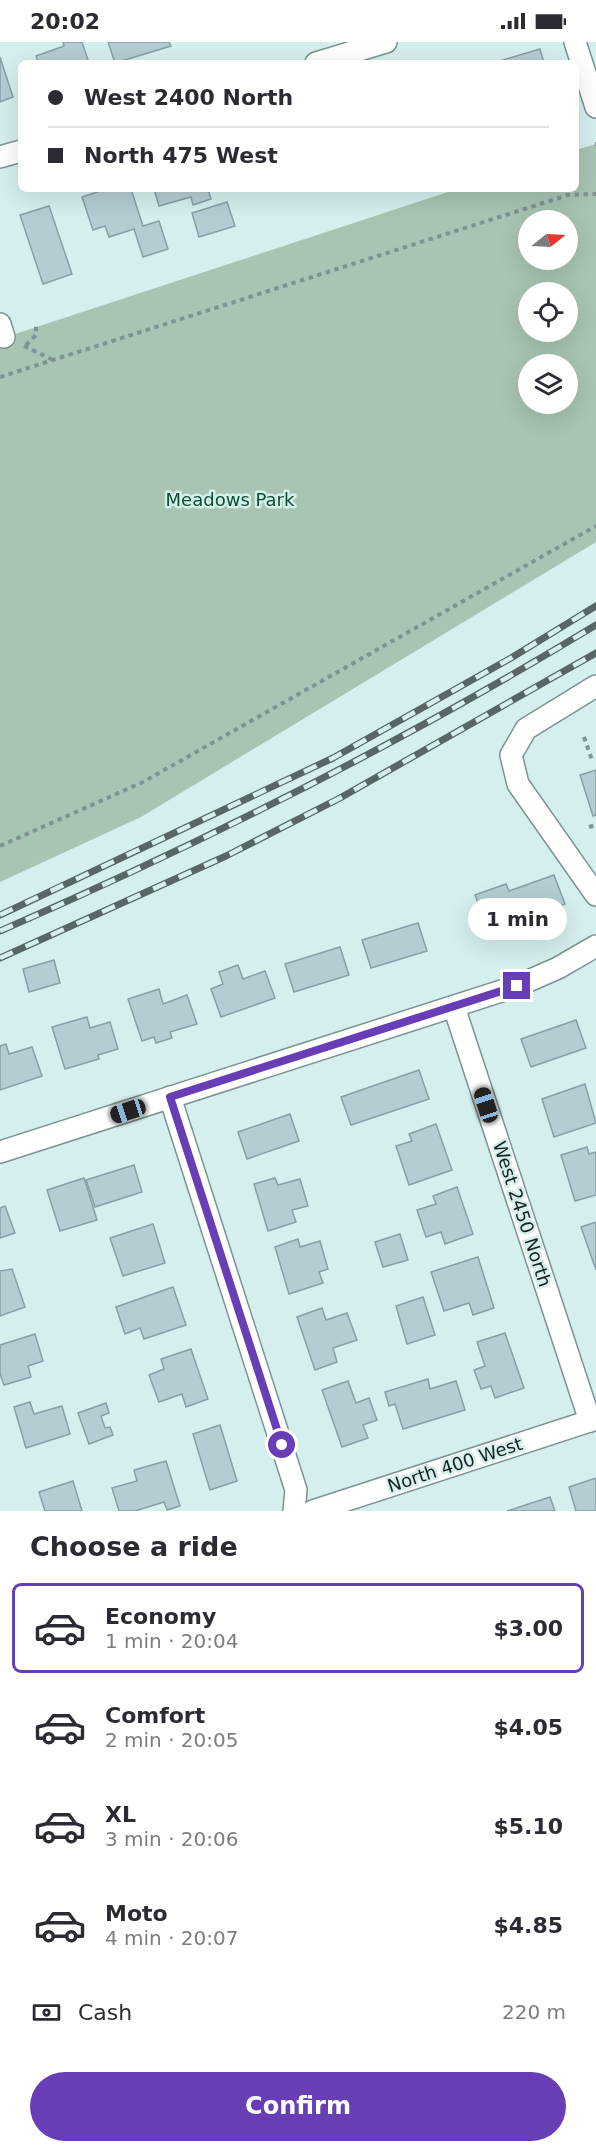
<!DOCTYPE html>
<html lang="en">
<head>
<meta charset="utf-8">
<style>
	:root { --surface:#fff; --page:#f7f7f7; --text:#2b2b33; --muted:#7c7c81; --line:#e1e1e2; --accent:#683eb6 }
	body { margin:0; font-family:"DejaVu Sans",sans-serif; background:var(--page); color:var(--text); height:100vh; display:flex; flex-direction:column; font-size:22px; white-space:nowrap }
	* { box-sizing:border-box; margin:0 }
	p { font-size:20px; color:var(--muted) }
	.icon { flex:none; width:33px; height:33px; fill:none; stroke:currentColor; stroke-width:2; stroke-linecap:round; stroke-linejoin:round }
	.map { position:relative; height:1469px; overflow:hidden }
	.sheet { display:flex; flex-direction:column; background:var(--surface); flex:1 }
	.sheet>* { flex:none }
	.banner { position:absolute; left:18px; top:18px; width:561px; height:132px; border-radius:9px; box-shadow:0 6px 24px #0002; display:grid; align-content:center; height:132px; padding:0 30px; background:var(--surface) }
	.needle { width:39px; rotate:72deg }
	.tools { position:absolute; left:518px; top:168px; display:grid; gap:12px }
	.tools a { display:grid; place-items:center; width:60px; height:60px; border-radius:50%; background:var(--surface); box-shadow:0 6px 24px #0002; font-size:30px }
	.end { position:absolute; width:27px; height:27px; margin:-14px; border:8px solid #683eb6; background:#fff; box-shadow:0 0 0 3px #fff }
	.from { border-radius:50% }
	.bubble { position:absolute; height:42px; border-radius:21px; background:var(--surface); box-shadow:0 6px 24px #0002; font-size:20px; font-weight:700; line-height:42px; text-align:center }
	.car { position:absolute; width:18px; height:36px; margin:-18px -9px; border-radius:8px; box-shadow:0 0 4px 2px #0007; background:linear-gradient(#222 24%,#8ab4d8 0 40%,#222 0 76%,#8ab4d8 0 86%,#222 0) }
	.banner b { display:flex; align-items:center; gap:21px; height:57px; font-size:22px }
	.banner b+b { border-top:2px solid var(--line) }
	.banner i { width:15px; height:15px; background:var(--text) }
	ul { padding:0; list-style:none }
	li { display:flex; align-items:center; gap:18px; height:90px; margin:0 12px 9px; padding:0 18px; border:3px solid transparent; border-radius:9px }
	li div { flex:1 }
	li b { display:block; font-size:22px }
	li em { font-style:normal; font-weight:700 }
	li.selected { border-color:var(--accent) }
	li>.icon { width:54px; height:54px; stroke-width:1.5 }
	h2 { padding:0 30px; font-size:27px; line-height:72px }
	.pay { display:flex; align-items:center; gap:15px; height:66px; padding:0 30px; font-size:22px }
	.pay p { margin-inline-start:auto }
	.cta { display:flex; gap:12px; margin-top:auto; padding:12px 30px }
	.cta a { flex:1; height:69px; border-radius:36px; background:var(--accent); color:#fff; font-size:24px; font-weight:700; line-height:69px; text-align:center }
	.status { display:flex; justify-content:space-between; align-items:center; height:42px; padding:0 30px; background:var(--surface); direction:ltr }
	.status svg { height:16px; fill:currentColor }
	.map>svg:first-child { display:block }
</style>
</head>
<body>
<div class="status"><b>20:02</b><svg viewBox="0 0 49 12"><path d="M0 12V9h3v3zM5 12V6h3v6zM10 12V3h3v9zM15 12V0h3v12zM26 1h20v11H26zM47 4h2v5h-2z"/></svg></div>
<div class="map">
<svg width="596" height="1469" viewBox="0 0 596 1469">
	<rect width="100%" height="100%" fill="#d5efee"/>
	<path fill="#a8c4b2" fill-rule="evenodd" d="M596 102V500L141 775 0 840V297L457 147H576V108ZM528 178H567V218H528ZM528 250H567V290H528ZM528 322H567V362H528Z"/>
	<g fill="#b4ccd2" stroke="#889fa5" stroke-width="1.5">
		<path d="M63 0H82L89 21H38L36 14 64 4Z"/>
		<path d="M108 0H169L171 4 115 21Z"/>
		<path d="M540 7 544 21H493Z"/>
		<path d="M0 15 13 55 0 60Z"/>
		<path d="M106 147H131L143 184 159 179 168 207 143 215 134 187 109 195 105 184 93 188 82 155Z"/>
		<path d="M154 147H208L211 157 193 163 191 155 159 164Z"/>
		<path d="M227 160 235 184 199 195 192 171Z"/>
		<path d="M49 164 72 232 43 242 20 173Z"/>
		<path d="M596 728V773L593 774 580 733Z"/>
		<path d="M554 833 565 862 489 891 475 853 506 842 509 849Z"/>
		<path d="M418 881 427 909 371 926 362 898Z"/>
		<path d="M340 905 349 933 294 950 285 922Z"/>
		<path d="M54 918 60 941 29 950 23 927Z"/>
		<path d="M238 923 243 937 265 929 275 956 221 975 211 947 223 942 219 930Z"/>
		<path d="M159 947 163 962 187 953 197 982 170 990 172 996 156 1001 154 995 142 999 128 957Z"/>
		<path d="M87 975 90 986 110 980 118 1007 98 1013 99 1017 65 1027 52 985Z"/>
		<path d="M576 978 586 1006 531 1025 521 997Z"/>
		<path d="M6 1002 9 1012 32 1005 42 1034 0 1048V1004Z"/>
		<path d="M419 1028 429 1057 351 1083 341 1055Z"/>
		<path d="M585 1042 596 1081 554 1095 542 1057Z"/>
		<path d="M290 1072 299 1099 247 1117 238 1090Z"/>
		<path d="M436 1082 452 1128 409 1143 396 1104 412 1099 409 1092Z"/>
		<path d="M587 1105 589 1112 596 1110V1153L575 1159 561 1113Z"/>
		<path d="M134 1123 142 1150 95 1165 86 1138Z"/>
		<path d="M84 1136 97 1178 60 1189 47 1148Z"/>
		<path d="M275 1136 278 1143 300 1137 308 1164 292 1168 296 1180 268 1189 254 1142Z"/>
		<path d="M457 1145 473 1192 445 1202 441 1190 426 1195 417 1168 436 1162 433 1154Z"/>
		<path d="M5 1164 15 1191 0 1196V1166Z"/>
		<path d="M596 1180V1228L581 1185Z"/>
		<path d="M153 1182 165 1221 123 1234 110 1196Z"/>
		<path d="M400 1192 408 1218 383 1225 375 1200Z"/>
		<path d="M298 1197 300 1205 320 1199 328 1227 319 1230 323 1241 289 1252 275 1205Z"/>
		<path d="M478 1215 494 1266 473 1273 469 1261 444 1269 431 1230Z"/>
		<path d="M12 1227 25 1265 0 1274V1229Z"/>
		<path d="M173 1245 186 1283 144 1297 140 1286 125 1292 116 1265Z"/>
		<path d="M423 1255 435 1293 407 1302 396 1264Z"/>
		<path d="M322 1266 326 1278 347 1271 357 1298 333 1306 337 1320 315 1328 297 1275Z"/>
		<path d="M505 1291 524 1346 495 1356 491 1344 481 1347 474 1328 485 1324 477 1300Z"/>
		<path d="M35 1292 43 1319 28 1324 31 1335 4 1343 0 1332V1303Z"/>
		<path d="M191 1307 208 1357 186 1365 182 1352 159 1360 149 1333 164 1327 161 1317Z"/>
		<path d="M428 1337 430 1347 456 1339 465 1368 403 1387 395 1362 389 1364 385 1350Z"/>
		<path d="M348 1339 356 1361 369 1356 377 1378 363 1383 368 1396 342 1405 322 1348Z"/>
		<path d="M30 1360 34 1372 62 1364 70 1392 26 1406 14 1365Z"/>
		<path d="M106 1361 109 1371 101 1374 105 1386 110 1385 113 1393 89 1402 78 1371Z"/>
		<path d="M220 1383 237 1439 210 1448 193 1392Z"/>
		<path d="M166 1419 180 1464 167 1468 164 1460 135 1469H119L112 1446 137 1439 134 1428Z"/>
		<path d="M596 1436V1469H576L569 1445Z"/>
		<path d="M73 1439 82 1469H45L39 1450Z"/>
		<path d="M550 1455 555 1469H507Z"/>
	</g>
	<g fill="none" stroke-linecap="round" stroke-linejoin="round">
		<g stroke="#7b9393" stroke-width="24">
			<g id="street">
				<path d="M575 0 596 65"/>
				<path d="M316 21 386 0"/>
				<path d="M0 115 21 109"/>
				<path d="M0 282 4 295"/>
				<path d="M596 644 526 687 511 713 518 742 596 853"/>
				<path d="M454 965 590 1379"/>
				<path d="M170 1055 296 1448 294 1469"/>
				<path d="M0 1110 517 944 558 926 596 904"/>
				<path d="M313 1469 596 1377"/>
			</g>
		</g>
		<g stroke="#809393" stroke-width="4" stroke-dasharray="4.5 4.5" stroke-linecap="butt">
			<path d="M595 102H596"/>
			<path d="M26 303 36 293V284"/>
			<path d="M24 304 53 318"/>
			<path d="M0 335 568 153 596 152"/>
			<path d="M584 695 592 718"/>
			<path d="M589 785 596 783"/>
			<path d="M0 804 143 740 596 484"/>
		</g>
		<use href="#street" stroke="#fff" stroke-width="21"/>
		<g stroke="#576666" stroke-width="7">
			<g id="rail">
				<path d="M0 873 333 716 511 616 596 564"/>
				<path d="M0 889C205 800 405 699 596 583"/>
				<path d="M0 916 226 814 340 756 596 611"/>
			</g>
		</g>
		<use href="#rail" stroke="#d5efee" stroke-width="4.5" stroke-dasharray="14" stroke-linecap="butt"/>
	</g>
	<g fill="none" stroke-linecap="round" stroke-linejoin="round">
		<path stroke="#683eb6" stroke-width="8" d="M282 1403 170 1055 517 944"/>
	</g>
	<g text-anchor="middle" stroke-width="5" stroke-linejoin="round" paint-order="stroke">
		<g font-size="18" fill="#0d4e2f" stroke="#d5efee">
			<text x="230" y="464">Meadows Park</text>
		</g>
		<g font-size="18" fill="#162020" stroke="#d5efee">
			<text transform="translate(522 1172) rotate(72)" y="6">West 2450 North</text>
			<text transform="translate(455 1423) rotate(-18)" y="6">North 400 West</text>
		</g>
	</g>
</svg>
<div class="tools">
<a><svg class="needle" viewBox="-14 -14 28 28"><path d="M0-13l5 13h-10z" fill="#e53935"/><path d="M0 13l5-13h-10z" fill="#7c7c81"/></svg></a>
<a><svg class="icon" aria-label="locate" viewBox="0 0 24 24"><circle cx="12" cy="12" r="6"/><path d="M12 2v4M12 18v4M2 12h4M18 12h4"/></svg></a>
<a><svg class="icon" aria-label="layers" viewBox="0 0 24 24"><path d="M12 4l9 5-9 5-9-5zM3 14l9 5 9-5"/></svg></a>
</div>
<i class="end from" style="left:282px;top:1403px"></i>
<i class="end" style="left:517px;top:944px"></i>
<div class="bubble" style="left:468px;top:856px;width:99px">1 min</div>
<i class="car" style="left:486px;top:1063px;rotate:342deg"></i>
<i class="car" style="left:128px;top:1069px;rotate:252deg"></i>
<div class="banner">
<b><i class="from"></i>West 2400 North</b>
<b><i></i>North 475 West</b>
</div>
</div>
<section class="sheet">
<h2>Choose a ride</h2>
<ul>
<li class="selected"><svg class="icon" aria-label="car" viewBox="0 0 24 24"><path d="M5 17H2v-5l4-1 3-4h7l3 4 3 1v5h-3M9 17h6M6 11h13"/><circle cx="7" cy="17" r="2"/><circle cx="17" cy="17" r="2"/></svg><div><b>Economy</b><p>1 min · 20:04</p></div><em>$3.00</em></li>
<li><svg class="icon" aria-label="car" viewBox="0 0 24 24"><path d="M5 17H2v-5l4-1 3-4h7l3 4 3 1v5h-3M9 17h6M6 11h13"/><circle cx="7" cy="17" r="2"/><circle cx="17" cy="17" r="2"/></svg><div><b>Comfort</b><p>2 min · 20:05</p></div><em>$4.05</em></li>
<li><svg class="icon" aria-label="car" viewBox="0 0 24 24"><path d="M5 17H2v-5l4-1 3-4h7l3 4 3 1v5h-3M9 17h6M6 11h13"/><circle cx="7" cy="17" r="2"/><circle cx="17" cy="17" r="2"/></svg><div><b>XL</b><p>3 min · 20:06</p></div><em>$5.10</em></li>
<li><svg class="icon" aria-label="car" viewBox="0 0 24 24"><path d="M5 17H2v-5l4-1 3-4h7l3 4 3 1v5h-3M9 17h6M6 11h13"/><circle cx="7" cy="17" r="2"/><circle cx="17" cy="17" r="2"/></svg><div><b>Moto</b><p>4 min · 20:07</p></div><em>$4.85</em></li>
</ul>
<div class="pay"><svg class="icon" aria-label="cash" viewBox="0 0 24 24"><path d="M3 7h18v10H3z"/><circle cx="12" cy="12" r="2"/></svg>Cash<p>220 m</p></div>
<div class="cta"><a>Confirm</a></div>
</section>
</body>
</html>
